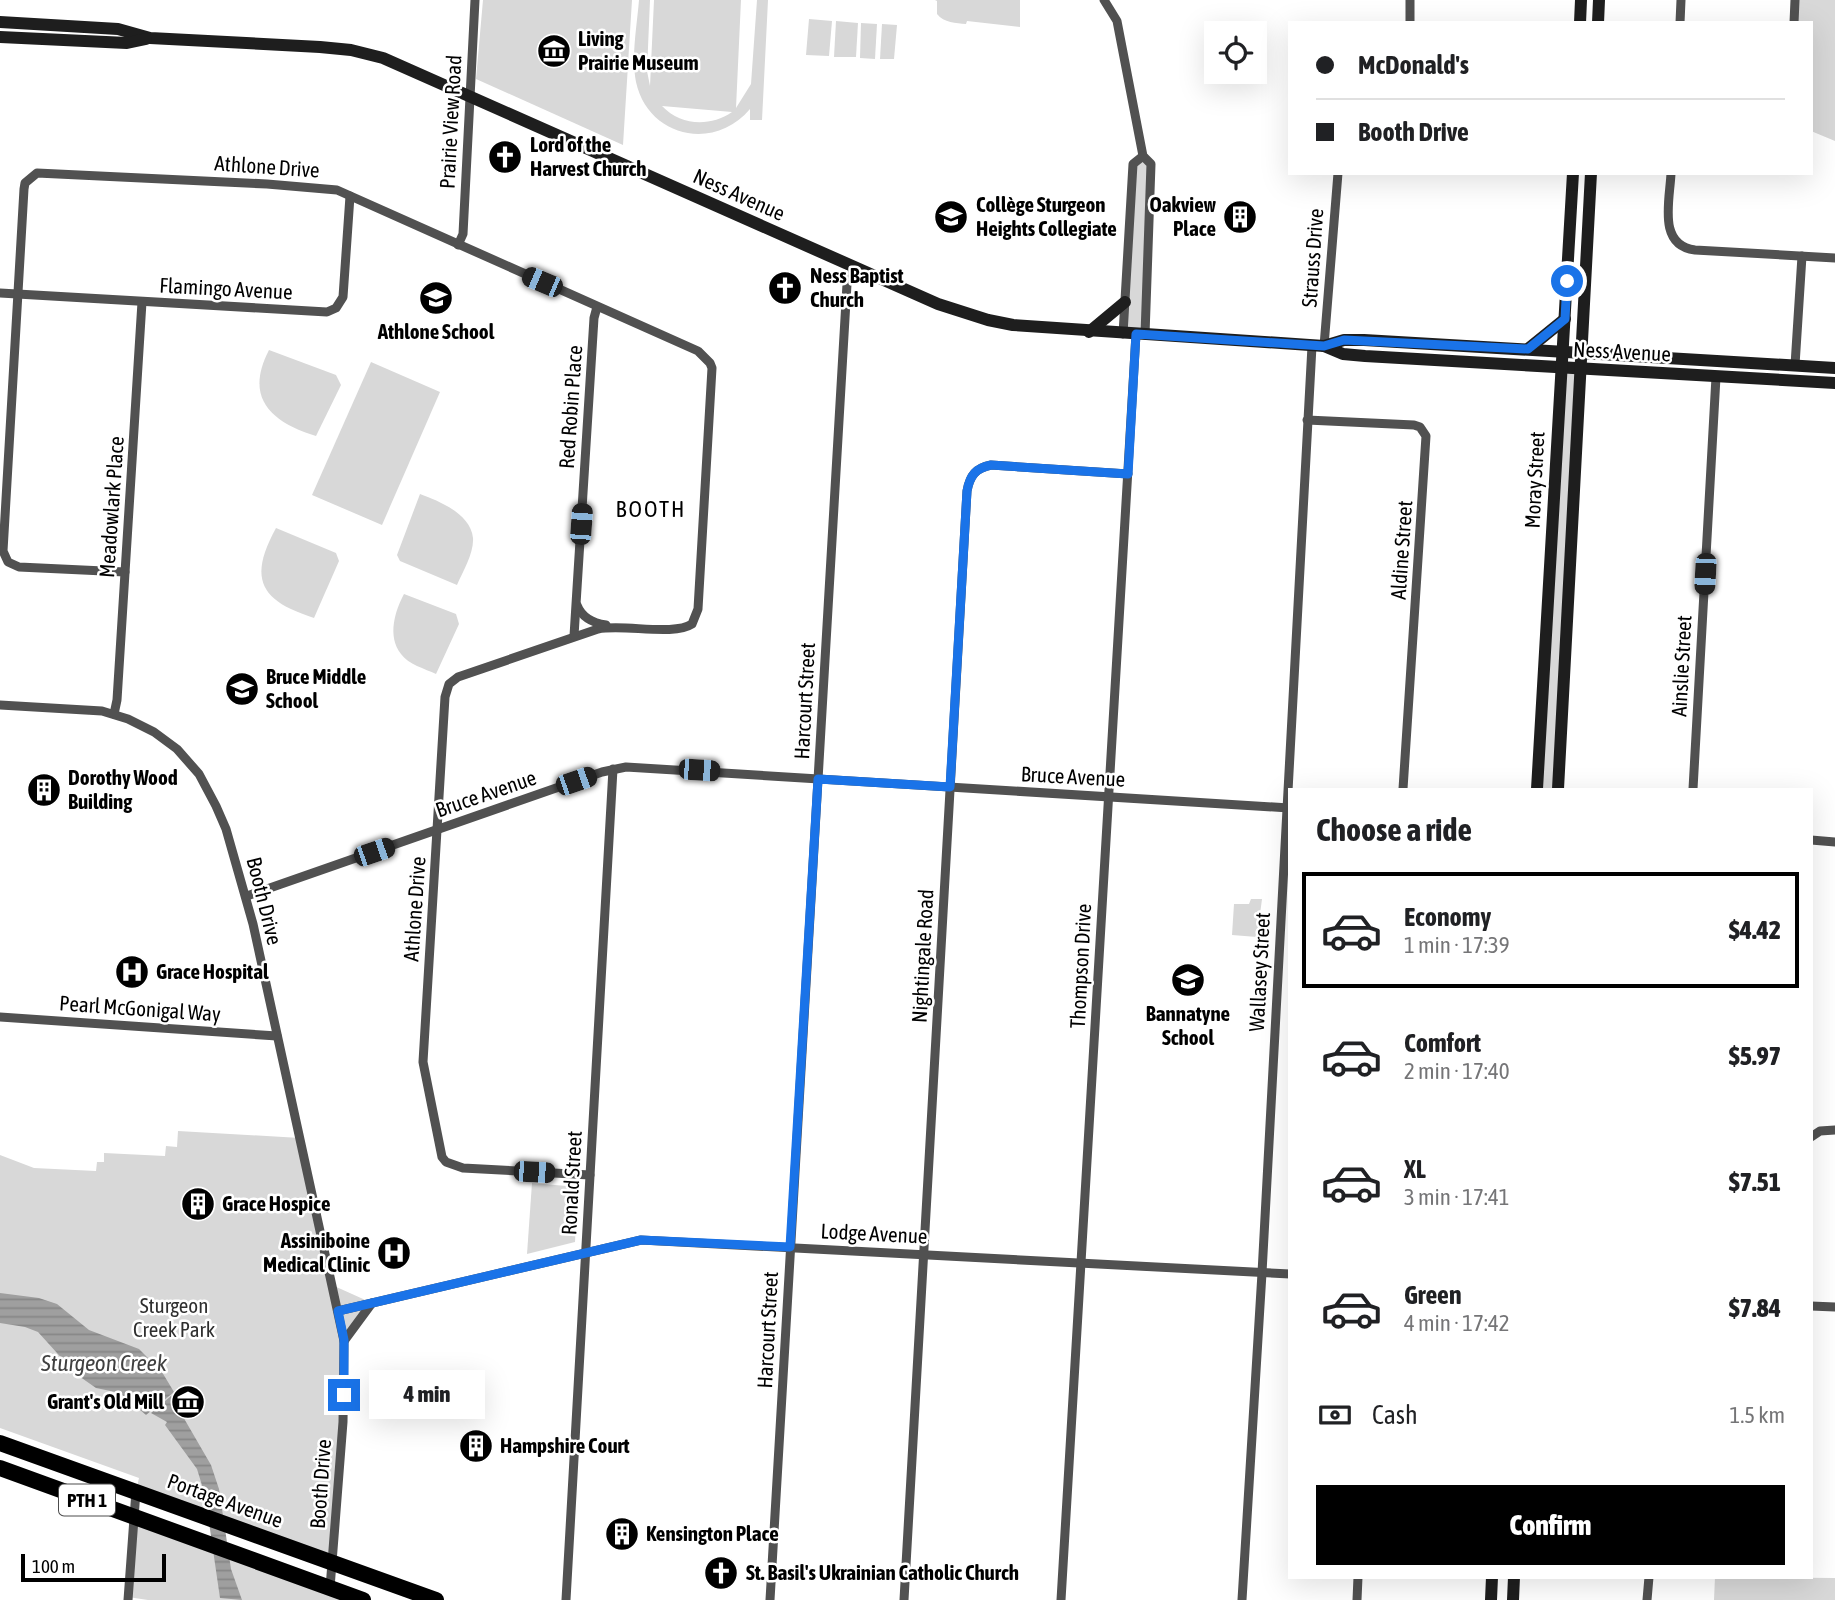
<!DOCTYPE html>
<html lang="en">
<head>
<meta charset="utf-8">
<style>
	:root { --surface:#fff; --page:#f2f2f2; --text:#202124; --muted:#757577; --line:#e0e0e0; --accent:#000 }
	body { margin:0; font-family:"Asap Condensed",sans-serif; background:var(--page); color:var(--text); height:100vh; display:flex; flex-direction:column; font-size:26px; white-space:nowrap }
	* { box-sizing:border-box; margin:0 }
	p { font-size:23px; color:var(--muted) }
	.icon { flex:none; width:38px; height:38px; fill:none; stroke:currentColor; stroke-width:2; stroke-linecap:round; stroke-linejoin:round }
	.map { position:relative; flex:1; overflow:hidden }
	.details { position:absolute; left:1288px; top:788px; width:525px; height:791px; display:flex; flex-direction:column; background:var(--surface); border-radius:0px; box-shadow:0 7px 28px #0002 }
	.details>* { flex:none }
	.hud { position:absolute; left:1288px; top:21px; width:525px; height:154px; border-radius:0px; box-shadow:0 7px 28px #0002; display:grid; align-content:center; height:154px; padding:0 28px; background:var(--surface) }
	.buttons { position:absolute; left:1204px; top:21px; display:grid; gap:14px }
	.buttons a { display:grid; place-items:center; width:63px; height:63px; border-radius:0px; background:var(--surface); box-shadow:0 7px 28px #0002; font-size:35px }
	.scale { position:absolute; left:21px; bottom:18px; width:145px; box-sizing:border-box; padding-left:7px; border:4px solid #000; border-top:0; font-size:19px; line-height:24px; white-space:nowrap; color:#000; -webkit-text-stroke:5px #fff; paint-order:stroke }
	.end { position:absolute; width:32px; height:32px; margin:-16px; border:9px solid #1a73e8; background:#fff; box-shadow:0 0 0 4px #fff }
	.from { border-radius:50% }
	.bubble { position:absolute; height:49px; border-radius:0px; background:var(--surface); box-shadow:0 7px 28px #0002; font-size:23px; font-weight:800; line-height:49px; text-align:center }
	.car { position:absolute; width:21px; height:42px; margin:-21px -10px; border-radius:9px; box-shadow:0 0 5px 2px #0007; background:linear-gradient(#222 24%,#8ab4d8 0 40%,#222 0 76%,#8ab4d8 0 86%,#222 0) }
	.hud b { display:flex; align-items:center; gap:24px; height:66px; font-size:26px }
	.hud b+b { border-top:2px solid var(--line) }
	.hud i { width:18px; height:18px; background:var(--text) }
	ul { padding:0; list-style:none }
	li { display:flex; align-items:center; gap:21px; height:116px; margin:0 14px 10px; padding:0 14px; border:4px solid transparent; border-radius:0px }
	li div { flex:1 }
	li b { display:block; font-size:26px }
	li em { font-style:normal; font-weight:800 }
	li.selected { border-color:var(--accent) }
	li>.icon { width:63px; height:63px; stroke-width:1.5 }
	h2 { padding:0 28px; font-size:32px; line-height:84px }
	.pay { display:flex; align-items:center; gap:18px; height:77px; padding:0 28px; font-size:26px }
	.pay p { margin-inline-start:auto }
	.button { display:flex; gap:14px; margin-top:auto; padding:14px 28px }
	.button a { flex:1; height:80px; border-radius:0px; background:var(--accent); color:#fff; font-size:28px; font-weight:800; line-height:80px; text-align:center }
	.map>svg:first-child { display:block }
</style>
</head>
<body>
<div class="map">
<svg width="1835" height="1600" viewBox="0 0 1835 1600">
	<defs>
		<pattern id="water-rules" width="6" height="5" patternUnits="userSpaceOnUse" patternTransform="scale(1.75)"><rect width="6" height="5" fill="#9f9f9f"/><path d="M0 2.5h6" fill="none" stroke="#878787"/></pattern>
	</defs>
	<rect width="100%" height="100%" fill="#fff"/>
	<g fill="#d8d8d8" fill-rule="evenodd">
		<path d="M483 0H632L623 145 476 79Z"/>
		<path d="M639 0H650L647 71 650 86 654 0H741L736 108 751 84 757 0H768L762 120H750V109C714 152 648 137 636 82 631 56 637 26 639 0ZM662 106 732 112C710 127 681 126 662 106Z"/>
		<path d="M1020 0V27L967 21 966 24C956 23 944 23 937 14V1L935 0Z"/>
		<path d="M1795 0H1835V141L1811 131V23H1794Z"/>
		<path d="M809 19 832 21 829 56 806 55Z"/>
		<path d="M836 21 858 23 856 57H834Z"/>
		<path d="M861 23 877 24 875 59 860 58Z"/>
		<path d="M882 24 897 25 894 59H880Z"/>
		<path d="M1143 156 1151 164 1145 335 1123 334 1133 164Z"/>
		<path d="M269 350 336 375 341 385 316 436C271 422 244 398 269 350Z"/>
		<path d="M371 362 440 392 382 525 312 495Z"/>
		<path d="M1561 368 1582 370 1558 789H1537Z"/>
		<path d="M420 494C439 501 471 514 473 538 474 553 463 571 457 585L400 561 397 555Z"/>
		<path d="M276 528 336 553 339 561 314 618C260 601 248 579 276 528Z"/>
		<path d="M404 594 456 614 459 624 436 674C425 669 408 664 401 654 387 636 395 611 404 594Z"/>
		<path d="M1251 899H1262L1257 937 1232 935 1234 904H1249Z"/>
		<path d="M178 1131 300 1138 332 1285 372 1303 344 1341 332 1563 136 1491 139 1478 0 1428V1155L34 1168 96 1171 97 1162H104V1153L165 1156 166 1146 177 1147Z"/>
		<path d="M532 1183 578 1187 575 1242 527 1254Z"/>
		<path d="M134 1517 363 1600H148L128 1597Z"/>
		<path d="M1715 1577 1835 1578V1600H1714Z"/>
	</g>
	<g fill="url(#water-rules)">
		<path d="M0 1293 39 1298 57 1304 89 1330 139 1349 162 1372 174 1392 146 1415 120 1393 96 1388 76 1374 38 1332 25 1327 0 1323Z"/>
		<path d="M171 1396 211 1465 219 1489 231 1569 242 1600 220 1598 205 1495 197 1469 165 1425 167 1422 151 1413Z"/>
	</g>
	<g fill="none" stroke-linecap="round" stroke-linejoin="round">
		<g stroke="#515151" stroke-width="9">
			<path d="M1104 0 1117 21 1143 156 1151 164 1145 335"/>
			<path d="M1410 0V23"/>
			<path d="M1680 23 1681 0"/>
			<path d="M1794 23 1795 0"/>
			<path d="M1671 173C1670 200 1657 245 1695 250L1835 258"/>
			<path d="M458 245 463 234 475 0"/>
			<path d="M0 293 327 312 336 308 343 297 350 196"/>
			<path d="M1123 334 1133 164 1143 156"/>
			<path d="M1324 346 1338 173"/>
			<path d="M1795 365 1802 256"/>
			<path d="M1307 420 1414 425 1420 427 1426 436 1403 789"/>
			<path d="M125 572 19 567 8 562 3 551 24 189 25 183 37 173 267 184 337 190 698 351 710 363 712 368 698 609 692 624C674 636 624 624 598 629L458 677 449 684 445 697 423 1062 442 1157 446 1162 463 1168 590 1175"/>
			<path d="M577 605C582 618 593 623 606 625"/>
			<path d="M574 636 594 318 597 307"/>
			<path d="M0 705 102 711 128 719 154 732 177 749 199 774 216 806 226 829 253 924 344 1341 343 1422 330 1588"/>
			<path d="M114 714 117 700 142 302"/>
			<path d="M1693 789 1716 377"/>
			<path d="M1811 840 1835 842"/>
			<path d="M247 896 602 772 626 767 1289 808"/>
			<path d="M0 1017 277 1036"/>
			<path d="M1811 1137 1820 1131 1835 1130"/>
			<path d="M1811 1306 1835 1307"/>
			<path d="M338 1311 641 1240 1290 1274"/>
			<path d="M344 1341 372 1303"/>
			<path d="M128 1600 136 1491"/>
			<path d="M566 1600 613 769"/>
			<path d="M770 1600 847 284 854 268"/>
			<path d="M904 1600 967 491C970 475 976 468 991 465L1128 474"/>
			<path d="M1061 1600 1136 334"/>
			<path d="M1242 1600 1262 1273 1312 346"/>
			<path d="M1357 1600 1358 1577"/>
			<path d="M1647 1600 1649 1577"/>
		</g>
		<g stroke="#1e1e1e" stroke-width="12">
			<path d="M0 22 118 29 150 38 320 47 351 50 383 58 938 304 988 320 1013 325 1324 346 1343 354 1365 356 1835 383"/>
			<path d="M1580 23 1581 0"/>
			<path d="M1598 23 1599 0"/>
			<path d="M0 37 127 43 146 39"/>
			<path d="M1089 332 1125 302"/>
			<path d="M1324 346 1344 340H1364L1835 368"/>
			<path d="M1528 349 1565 319"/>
			<path d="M1537 789 1573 173"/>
			<path d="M1558 789 1591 173"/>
			<path d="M1491 1600 1492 1577"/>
			<path d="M1513 1600 1514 1577"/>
		</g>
		<g stroke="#000" stroke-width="16">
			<path d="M0 1443 436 1600"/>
			<path d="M0 1468 363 1600"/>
		</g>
	</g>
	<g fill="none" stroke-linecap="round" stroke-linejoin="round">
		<path stroke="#1a73e8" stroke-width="9" d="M344 1395V1340L338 1311 641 1240 790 1247 818 779 950 787 967 491C970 475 976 468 991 465L1128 474 1136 334 1324 346 1344 340 1528 349 1565 319 1567 281"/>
	</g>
	<defs>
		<g id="museum-disc" transform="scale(1.75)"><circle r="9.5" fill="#000" stroke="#fff"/><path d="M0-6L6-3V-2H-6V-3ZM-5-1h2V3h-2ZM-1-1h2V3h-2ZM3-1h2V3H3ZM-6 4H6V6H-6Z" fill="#fff"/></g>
		<g id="church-disc" transform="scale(1.75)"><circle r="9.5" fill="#000" stroke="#fff"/><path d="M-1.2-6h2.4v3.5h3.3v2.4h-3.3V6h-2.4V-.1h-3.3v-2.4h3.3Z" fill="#fff"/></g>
		<g id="school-disc" transform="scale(1.75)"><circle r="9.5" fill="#000" stroke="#fff"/><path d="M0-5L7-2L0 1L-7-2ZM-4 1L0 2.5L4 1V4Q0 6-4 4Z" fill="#fff"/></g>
		<g id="building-disc" transform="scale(1.75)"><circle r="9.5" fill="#000" stroke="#fff"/><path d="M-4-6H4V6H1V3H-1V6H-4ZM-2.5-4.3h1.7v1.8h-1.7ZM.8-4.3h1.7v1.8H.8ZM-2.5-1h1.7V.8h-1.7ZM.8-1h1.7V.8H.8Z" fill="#fff"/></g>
		<g id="hospital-disc" transform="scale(1.75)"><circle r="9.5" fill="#000" stroke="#fff"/><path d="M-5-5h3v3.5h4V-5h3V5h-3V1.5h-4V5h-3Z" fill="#fff"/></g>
	</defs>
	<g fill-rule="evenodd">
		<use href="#museum-disc" x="554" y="51"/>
		<use href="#church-disc" x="505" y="157"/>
		<use href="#school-disc" x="951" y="217"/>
		<use href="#building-disc" x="1240" y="217"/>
		<use href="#church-disc" x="785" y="288"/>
		<use href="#school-disc" x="436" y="298"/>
		<use href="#school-disc" x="242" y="689"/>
		<use href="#building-disc" x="44" y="790"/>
		<use href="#hospital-disc" x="132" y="972"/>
		<use href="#school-disc" x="1188" y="980"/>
		<use href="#building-disc" x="198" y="1204"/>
		<use href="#hospital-disc" x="394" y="1253"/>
		<use href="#museum-disc" x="188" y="1402"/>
		<use href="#building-disc" x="476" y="1446"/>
		<use href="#building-disc" x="622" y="1534"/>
		<use href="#church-disc" x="721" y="1573"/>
	</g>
	<g text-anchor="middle" stroke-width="5" stroke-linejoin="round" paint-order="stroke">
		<rect fill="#fff" stroke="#4c4c4c" stroke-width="2" x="59" y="1484.5" width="56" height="31" rx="5"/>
		<g font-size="19" font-weight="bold" fill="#000">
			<text x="87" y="1507">PTH 1</text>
		</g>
		<g font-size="21" font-weight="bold" fill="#000" stroke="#fff" text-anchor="start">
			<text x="578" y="46">Living<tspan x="578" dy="24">Prairie Museum</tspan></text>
			<text x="530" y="152">Lord of the<tspan x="530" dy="24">Harvest Church</tspan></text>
			<text x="976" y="212">Collège Sturgeon<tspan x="976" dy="24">Heights Collegiate</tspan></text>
			<text x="1216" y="212" text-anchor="end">Oakview<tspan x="1216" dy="24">Place</tspan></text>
			<text x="810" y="283">Ness Baptist<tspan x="810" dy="24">Church</tspan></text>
			<text x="436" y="339" text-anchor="middle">Athlone School</text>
			<text x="266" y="684">Bruce Middle<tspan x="266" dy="24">School</tspan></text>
			<text x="68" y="785">Dorothy Wood<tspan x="68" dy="24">Building</tspan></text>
			<text x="156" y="979">Grace Hospital</text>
			<text x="1188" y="1021" text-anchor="middle">Bannatyne<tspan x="1188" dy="24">School</tspan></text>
			<text x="222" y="1211">Grace Hospice</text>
			<text x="370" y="1248" text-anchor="end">Assiniboine<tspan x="370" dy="24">Medical Clinic</tspan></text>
			<text x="164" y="1409" text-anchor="end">Grant's Old Mill</text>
			<text x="500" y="1453">Hampshire Court</text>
			<text x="646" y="1541">Kensington Place</text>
			<text x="746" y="1580">St. Basil's Ukrainian Catholic Church</text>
		</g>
		<g font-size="21" fill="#000" stroke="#fff">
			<text transform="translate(451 122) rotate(-87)" y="7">Prairie View Road</text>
			<text transform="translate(267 167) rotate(4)" y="7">Athlone Drive</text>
			<text transform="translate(739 195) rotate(24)" y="7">Ness Avenue</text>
			<text transform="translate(1313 258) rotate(-86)" y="7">Strauss Drive</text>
			<text transform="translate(226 289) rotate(3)" y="7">Flamingo Avenue</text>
			<text transform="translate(1622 352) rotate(3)" y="7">Ness Avenue</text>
			<text transform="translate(571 407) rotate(-86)" y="7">Red Robin Place</text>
			<text transform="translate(1535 480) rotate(-87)" y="7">Moray Street</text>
			<text transform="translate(112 507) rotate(-86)" y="7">Meadowlark Place</text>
			<text transform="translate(1402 550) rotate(-86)" y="7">Aldine Street</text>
			<text transform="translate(1682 666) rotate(-87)" y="7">Ainslie Street</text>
			<text transform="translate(805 701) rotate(-87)" y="7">Harcourt Street</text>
			<text transform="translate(1073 777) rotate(3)" y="7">Bruce Avenue</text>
			<text transform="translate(486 794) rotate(-19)" y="7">Bruce Avenue</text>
			<text transform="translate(264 901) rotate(76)" y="7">Booth Drive</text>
			<text transform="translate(415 909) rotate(-86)" y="7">Athlone Drive</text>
			<text transform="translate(923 956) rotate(-87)" y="7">Nightingale Road</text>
			<text transform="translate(1081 966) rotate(-87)" y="7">Thompson Drive</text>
			<text transform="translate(1260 972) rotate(-87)" y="7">Wallasey Street</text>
			<text transform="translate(140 1009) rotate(4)" y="7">Pearl McGonigal Way</text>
			<text transform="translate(572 1183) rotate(-87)" y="7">Ronald Street</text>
			<text transform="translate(874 1234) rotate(3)" y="7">Lodge Avenue</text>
			<text transform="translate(768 1330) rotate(-87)" y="7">Harcourt Street</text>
			<text transform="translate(321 1484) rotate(-86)" y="7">Booth Drive</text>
			<text transform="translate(225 1501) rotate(20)" y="7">Portage Avenue</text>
		</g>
		<g font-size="21" fill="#2f2f2f" stroke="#fff">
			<text x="174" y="1313">Sturgeon<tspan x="174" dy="24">Creek Park</tspan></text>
		</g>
		<g font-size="23" letter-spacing="2" fill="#000" stroke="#fff">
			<text x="651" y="517">BOOTH</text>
		</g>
		<g font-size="23" font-style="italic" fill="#404040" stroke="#fff">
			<text x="104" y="1371">Sturgeon Creek</text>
		</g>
	</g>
</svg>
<div class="buttons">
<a><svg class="icon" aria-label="locate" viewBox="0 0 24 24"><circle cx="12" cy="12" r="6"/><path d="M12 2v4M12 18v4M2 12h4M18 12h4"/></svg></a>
</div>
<div class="scale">100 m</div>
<i class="end from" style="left:1567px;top:281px"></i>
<i class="end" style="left:344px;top:1395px"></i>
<div class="bubble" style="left:369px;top:1370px;width:116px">4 min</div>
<i class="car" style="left:542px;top:282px;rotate:293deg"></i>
<i class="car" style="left:581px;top:524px;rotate:4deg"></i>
<i class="car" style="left:1705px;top:574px;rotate:183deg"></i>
<i class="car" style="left:699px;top:770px;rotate:94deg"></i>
<i class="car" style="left:576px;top:781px;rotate:71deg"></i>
<i class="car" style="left:374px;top:852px;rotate:71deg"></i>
<i class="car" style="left:534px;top:1172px;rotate:93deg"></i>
<div class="hud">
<b><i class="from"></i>McDonald's</b>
<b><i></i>Booth Drive</b>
</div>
<section class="details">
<h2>Choose a ride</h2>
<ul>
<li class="selected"><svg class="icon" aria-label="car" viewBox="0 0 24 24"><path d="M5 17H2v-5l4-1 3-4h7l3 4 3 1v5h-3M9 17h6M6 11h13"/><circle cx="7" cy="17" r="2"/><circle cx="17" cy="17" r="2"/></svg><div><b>Economy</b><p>1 min · 17:39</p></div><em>$4.42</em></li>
<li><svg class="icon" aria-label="car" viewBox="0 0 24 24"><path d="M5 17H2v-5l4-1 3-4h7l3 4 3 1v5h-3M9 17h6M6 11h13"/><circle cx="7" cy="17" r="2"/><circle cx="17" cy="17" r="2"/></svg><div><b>Comfort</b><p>2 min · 17:40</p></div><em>$5.97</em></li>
<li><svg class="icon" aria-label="car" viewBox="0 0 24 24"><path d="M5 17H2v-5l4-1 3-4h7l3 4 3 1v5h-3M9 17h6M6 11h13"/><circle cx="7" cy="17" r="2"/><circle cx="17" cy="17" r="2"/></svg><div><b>XL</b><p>3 min · 17:41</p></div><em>$7.51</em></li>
<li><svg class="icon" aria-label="car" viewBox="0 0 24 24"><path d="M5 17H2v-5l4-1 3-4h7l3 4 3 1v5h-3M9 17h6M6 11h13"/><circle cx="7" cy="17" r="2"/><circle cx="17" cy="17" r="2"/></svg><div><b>Green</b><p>4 min · 17:42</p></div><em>$7.84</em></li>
</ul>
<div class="pay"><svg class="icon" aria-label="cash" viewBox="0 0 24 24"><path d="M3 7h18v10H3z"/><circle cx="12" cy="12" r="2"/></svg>Cash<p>1.5 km</p></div>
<div class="button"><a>Confirm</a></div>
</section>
</div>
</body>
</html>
